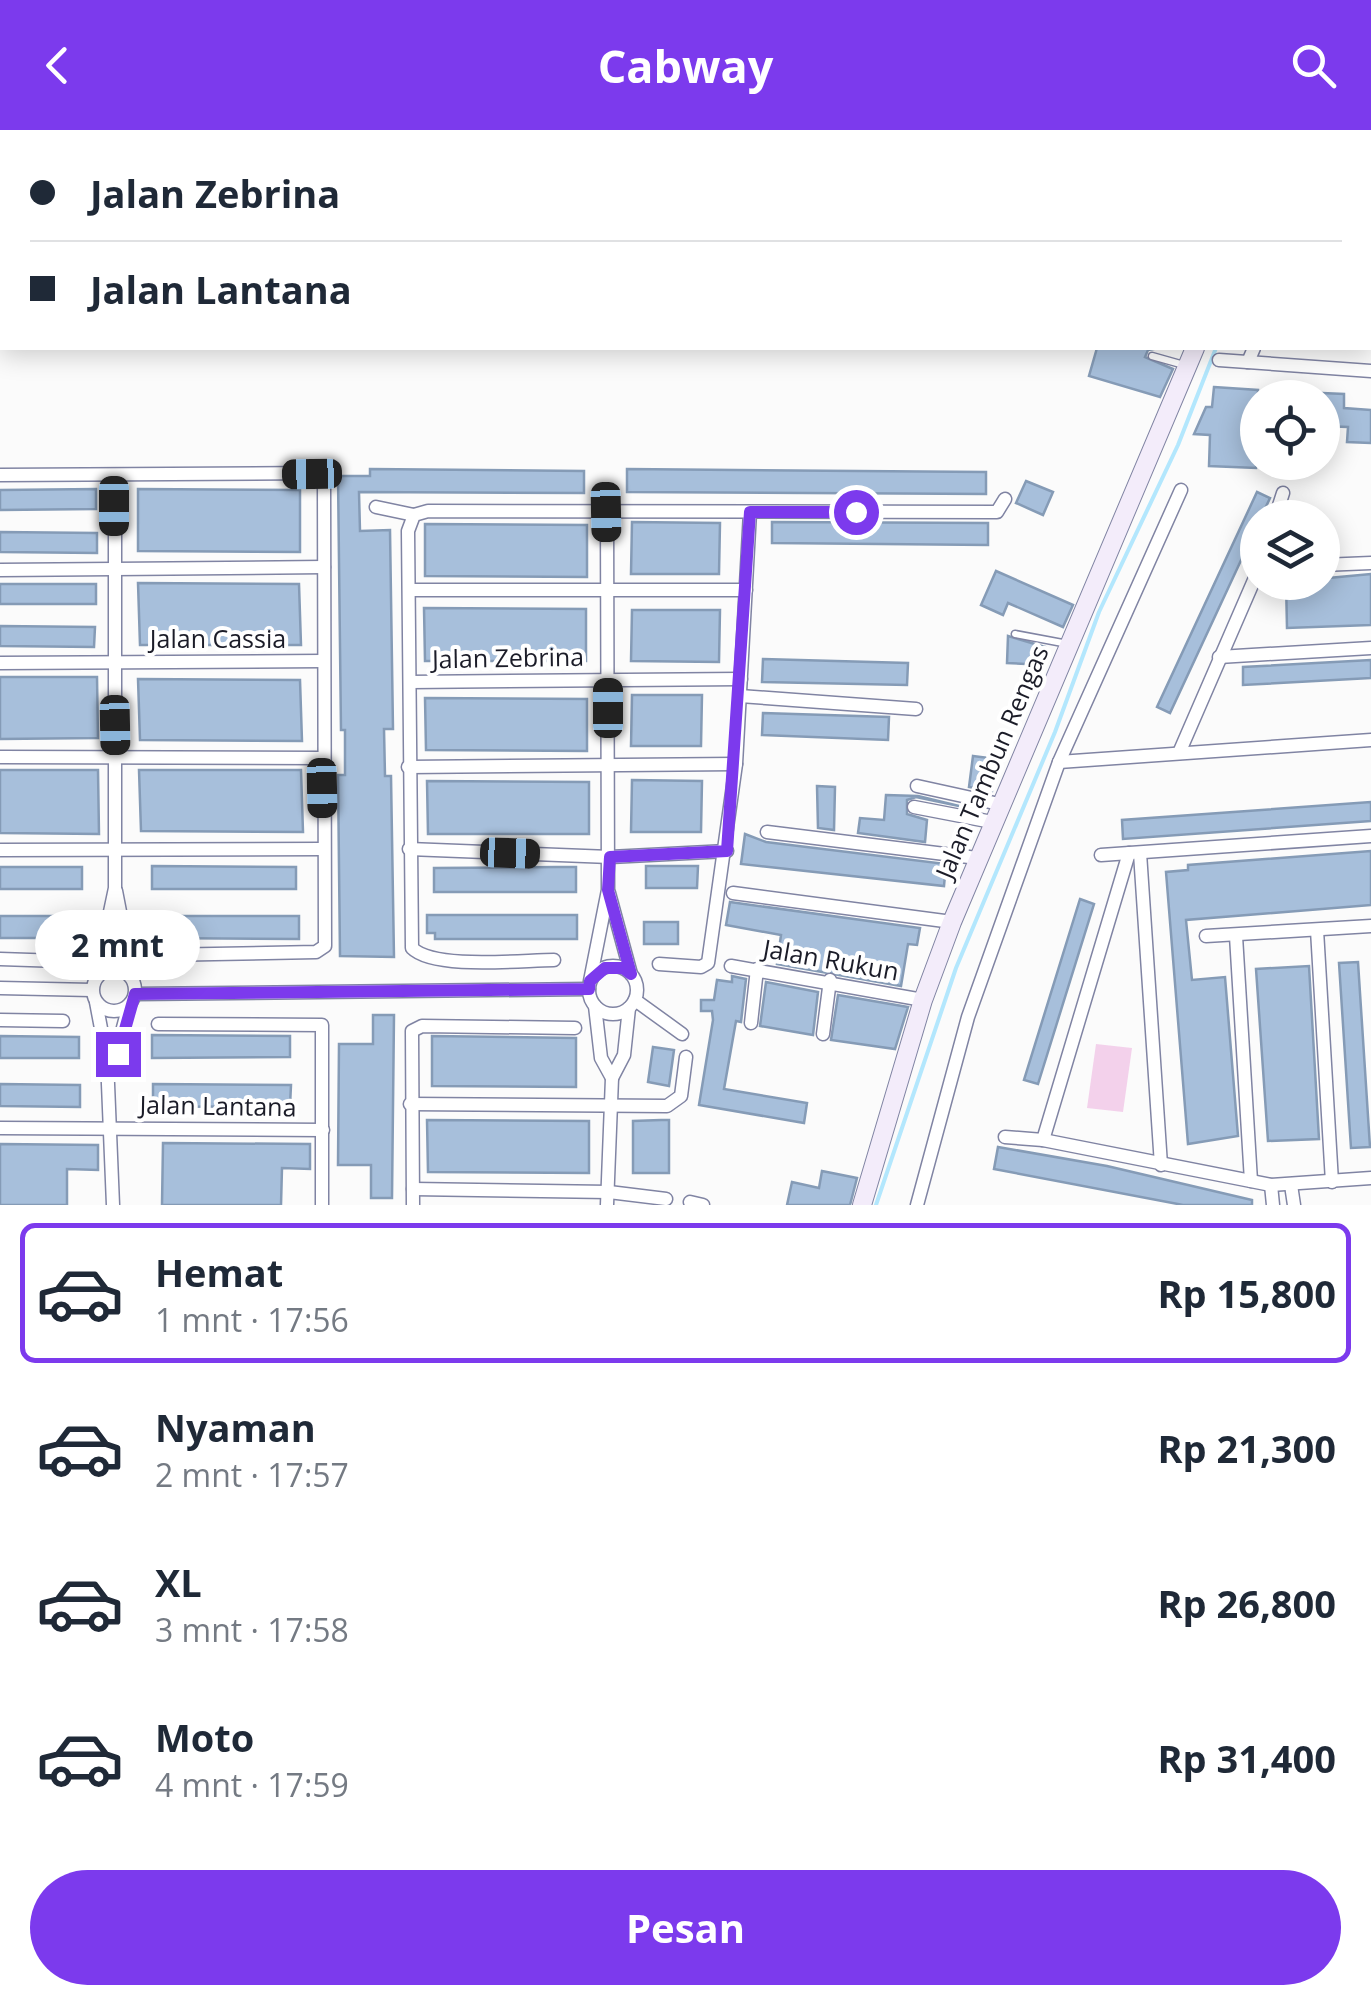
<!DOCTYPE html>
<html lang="id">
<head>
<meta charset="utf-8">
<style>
	:root { --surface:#fff; --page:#f2f2f3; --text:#1f2937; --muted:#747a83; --line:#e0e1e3; --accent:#7c3aed }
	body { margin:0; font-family:"Open Sans",sans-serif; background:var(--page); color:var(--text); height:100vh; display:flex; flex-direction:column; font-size:38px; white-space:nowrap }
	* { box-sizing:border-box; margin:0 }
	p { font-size:32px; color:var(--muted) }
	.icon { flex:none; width:55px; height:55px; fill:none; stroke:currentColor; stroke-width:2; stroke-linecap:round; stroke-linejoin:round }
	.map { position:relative; height:1075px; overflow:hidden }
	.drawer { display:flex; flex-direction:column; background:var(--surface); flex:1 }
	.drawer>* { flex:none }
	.hud { position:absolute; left:0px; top:0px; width:1372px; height:220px; box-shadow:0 5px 25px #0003; display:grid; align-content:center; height:220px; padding:0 30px; background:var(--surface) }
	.controls { position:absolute; left:1240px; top:250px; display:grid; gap:20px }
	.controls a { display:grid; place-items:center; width:100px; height:100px; border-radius:50%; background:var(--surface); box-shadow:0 5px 25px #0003; font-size:50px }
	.end { position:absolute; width:45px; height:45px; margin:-22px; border:12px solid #7c3aed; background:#fff; box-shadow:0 0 0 5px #fff }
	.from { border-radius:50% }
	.bubble { position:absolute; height:70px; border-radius:35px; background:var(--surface); box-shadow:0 5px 25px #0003; font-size:32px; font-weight:700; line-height:70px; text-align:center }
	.car { position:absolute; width:30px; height:60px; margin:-30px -15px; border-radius:12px; box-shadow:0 0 8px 2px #0007; background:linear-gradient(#222 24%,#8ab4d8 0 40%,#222 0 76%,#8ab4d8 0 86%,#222 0) }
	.hud b { display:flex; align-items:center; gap:35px; height:95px; font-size:38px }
	.hud b+b { border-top:2px solid var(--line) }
	.hud i { width:25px; height:25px; background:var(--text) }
	ul { padding:18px 0 0; list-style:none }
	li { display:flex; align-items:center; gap:30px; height:140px; margin:0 20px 15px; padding:0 10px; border:5px solid transparent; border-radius:15px }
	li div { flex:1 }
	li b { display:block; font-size:38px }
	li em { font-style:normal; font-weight:700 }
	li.active { border-color:var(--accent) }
	li>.icon { width:90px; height:90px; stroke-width:1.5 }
	.button { display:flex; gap:20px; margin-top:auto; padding:20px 30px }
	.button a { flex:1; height:115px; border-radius:60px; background:var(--accent); color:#fff; font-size:40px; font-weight:700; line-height:115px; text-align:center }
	header { display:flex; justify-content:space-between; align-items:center; height:130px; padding:0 30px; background:var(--accent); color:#fff; font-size:45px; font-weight:700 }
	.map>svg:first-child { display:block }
</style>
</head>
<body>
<header><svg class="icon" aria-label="back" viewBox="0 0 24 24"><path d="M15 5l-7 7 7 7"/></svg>Cabway<svg class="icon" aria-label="search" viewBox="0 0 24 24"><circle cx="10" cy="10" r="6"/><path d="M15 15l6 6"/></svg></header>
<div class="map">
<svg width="1371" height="1075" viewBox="0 0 1371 1075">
	<rect width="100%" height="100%" fill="#fbfbfb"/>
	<path fill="#f3d1eb" d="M1096 914 1132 918 1123 982 1087 978Z"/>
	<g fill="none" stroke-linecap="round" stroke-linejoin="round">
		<g stroke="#b3e7fd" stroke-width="4">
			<path d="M1268 0 1269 2"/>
			<path d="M876 1075 956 838 1055 602 1099 482 1178 315 1216 218"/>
		</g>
	</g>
	<g fill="#a7bfdb" stroke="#859bb6" stroke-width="2.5">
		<path d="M1097 218H1159L1148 220 1145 227 1173 239 1160 267 1089 246Z"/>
		<path d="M1214 257 1258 260 1256 338 1209 336 1210 305 1194 304 1206 277H1212Z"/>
		<path d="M1322 263 1344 264V278L1371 280V313L1347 312 1348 297 1322 296Z"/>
		<path d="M370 339 584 341V363L359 362 360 401 390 400 393 599H384L385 646H391L394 827 340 826 338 645H345V600H341L338 346H370Z"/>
		<path d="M627 339 986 342V364L627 362Z"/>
		<path d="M1026 351 1053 362 1043 385 1016 373Z"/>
		<path d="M96 359V379L0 380V360Z"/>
		<path d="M138 359 300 360V422L138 421Z"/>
		<path d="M1257 362 1270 368 1170 583 1157 577Z"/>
		<path d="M632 392 720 393 719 444H631Z"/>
		<path d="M772 392 988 393V415L772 413Z"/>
		<path d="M425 394 587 395V447L425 446Z"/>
		<path d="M0 402 97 403V423L0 422Z"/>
		<path d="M996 441 1073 475 1063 497 1008 473 1003 485 981 475Z"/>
		<path d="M1371 444V495L1287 498 1286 452Z"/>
		<path d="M138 453 299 454 301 515H140Z"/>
		<rect x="0" y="454" width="96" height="20"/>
		<path d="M424 478 586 479V531H425Z"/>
		<path d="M632 480H720L719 532 631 531Z"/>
		<path d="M0 496 95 497 94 517 0 516Z"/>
		<path d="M1008 506 1045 517 1044 535 1007 533Z"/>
		<path d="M763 529 908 533 907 555 762 552Z"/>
		<path d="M1371 530V548L1243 555V537Z"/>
		<path d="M0 547H97L98 608 0 609Z"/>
		<path d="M138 549 300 550 302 611 140 610Z"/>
		<path d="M632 565H702L701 616H631Z"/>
		<path d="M425 568 587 569V621L426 620Z"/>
		<path d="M763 583 889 587 888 610 762 605Z"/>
		<path d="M973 626 997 629 992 661 969 657Z"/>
		<path d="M0 640H98L99 704 0 703Z"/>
		<path d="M139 640H301L303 702 141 701Z"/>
		<path d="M632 650 702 651 701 702H631Z"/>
		<path d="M427 651 589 652V704H428Z"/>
		<path d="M817 656 835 657 834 700 818 698Z"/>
		<path d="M886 665 918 666 959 676 916 667 907 670V684L927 690 925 712 858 703 860 688 884 690Z"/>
		<path d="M1371 672V691L1123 709 1122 690Z"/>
		<path d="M745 704 766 712 946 734 944 756 741 734Z"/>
		<path d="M1371 721V775L1186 790 1192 850 1225 847 1238 1006 1188 1014 1166 742 1188 740V735Z"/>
		<path d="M152 736 296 737V759H152Z"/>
		<path d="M646 736H698L697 758H646Z"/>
		<rect x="0" y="737" width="82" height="22"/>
		<path d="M556 737H576V762H434V738Z"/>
		<path d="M1080 769 1094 774 1038 954 1024 950Z"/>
		<path d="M730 772 920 798 917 815 908 814 901 856 777 834 781 805 726 795Z"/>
		<path d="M427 785H577V809H435V803H427Z"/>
		<rect x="0" y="786" width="82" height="22"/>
		<path d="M155 786H299V809L155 808Z"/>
		<rect x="644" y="792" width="34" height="22"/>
		<path d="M1358 832 1370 1017 1351 1018 1339 833Z"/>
		<path d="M1309 836 1319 1009 1268 1011 1256 839Z"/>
		<path d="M732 846 746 849 741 892 736 891 724 959 807 973 804 993 699 975 713 890 712 881H701V870H714L717 850 732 852Z"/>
		<path d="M766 852 818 862 813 905 760 896Z"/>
		<path d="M838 865 908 877 895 919 831 910Z"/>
		<path d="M373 885H394L392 1068H371V1035H338L339 914H373Z"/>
		<path d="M152 905 290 906V927L152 928Z"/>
		<path d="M0 906 79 907V928H0Z"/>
		<path d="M432 906 576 908V957L432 956Z"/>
		<path d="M653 917 674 920 669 956 648 952Z"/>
		<path d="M0 954 80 955V977L0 976Z"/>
		<path d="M153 954 291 955 290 976 153 977Z"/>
		<path d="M427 990 589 991V1043L428 1042Z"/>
		<path d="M661 990H669V1043H633V991Z"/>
		<path d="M163 1013 310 1014V1039L282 1038 281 1075H162Z"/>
		<path d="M0 1014 98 1015V1040L67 1039V1075H0Z"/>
		<path d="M998 1017 1107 1036 1252 1070V1075H1183L994 1039Z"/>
		<path d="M822 1041 857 1048 850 1075H787L792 1052 819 1058Z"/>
	</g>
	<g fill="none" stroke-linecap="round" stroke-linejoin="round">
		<g stroke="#8084a3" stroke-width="9">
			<g id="lane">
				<path d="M1073 0V2"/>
				<path d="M1152 226 1184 235"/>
				<path d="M1015 504 1068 514"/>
			</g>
		</g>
		<g stroke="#8084a3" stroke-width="15">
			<g id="street">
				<path d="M1320 0V2"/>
				<path d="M1370 88H1371"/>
				<path d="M1219 230 1371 241"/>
				<path d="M1248 232 1254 218"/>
				<path d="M0 345 317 343 324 350 325 816 316 822 159 825"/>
				<path d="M376 377 414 385"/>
				<path d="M1275 388 1283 363"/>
				<path d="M1322 435 1371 433"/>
				<path d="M0 440 324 437"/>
				<path d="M411 460H746"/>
				<path d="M1219 527 1371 518"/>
				<path d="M0 533 323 531"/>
				<path d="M410 552 741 549"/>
				<path d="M740 566 916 579"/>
				<path d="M1179 623 1258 441"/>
				<path d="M0 627 321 628"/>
				<path d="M1059 632 1371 610"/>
				<path d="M408 637 736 634"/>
				<path d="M917 656 999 674"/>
				<path d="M914 677 992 692"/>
				<path d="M767 702 977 728"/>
				<path d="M409 719 610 727 727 721"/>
				<path d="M0 720 323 719"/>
				<path d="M1140 723 1161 1035"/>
				<path d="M1101 725 1371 706"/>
				<path d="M116 761 133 849"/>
				<path d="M609 763 631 844"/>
				<path d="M733 763 952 792"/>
				<path d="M1317 800 1332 1052"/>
				<path d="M1206 806 1371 796"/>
				<path d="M1236 806 1251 1051"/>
				<path d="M0 829 60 831"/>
				<path d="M554 830C522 830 434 840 412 818L408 401 414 385 428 381 997 382 1005 369"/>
				<path d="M659 834 701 837 708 833 736 634 750 382"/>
				<path d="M731 836 923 870"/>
				<circle cx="613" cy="860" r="24"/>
				<circle cx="114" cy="860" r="21"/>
				<path d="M96 848 115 758V346"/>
				<path d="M590 851 608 760 607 382"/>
				<path d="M0 858 92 860"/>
				<path d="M135 864 589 859"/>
				<path d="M635 870 682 904"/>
				<path d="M96 872 107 930 113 1075"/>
				<path d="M595 876 601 928 612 948 607 1075"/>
				<path d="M0 890 63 891"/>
				<path d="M751 893 757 839"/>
				<path d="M158 894 322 895V1075"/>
				<path d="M823 904 830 850"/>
				<path d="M111 943 129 875"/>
				<path d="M612 948 624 925 629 878"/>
				<path d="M410 974 667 976 681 966 686 927"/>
				<path d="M0 998 323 1000"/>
				<path d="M1005 1007 1043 1010 1271 1055 1371 1048"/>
				<path d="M1043 1010 1129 723"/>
				<path d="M1271 1055 1273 1075"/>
				<path d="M1291 1055 1294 1075"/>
				<path d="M413 1059 609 1062 666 1069"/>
				<path d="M690 1072 703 1075"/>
				<path d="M413 1075 412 901 422 896 575 898"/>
				<path d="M917 1075 968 887 1059 632 1181 360"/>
			</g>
		</g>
		<g stroke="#8084a3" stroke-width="20">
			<g id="secondary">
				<path d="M1251 0 1252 2"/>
				<path d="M862 1075 923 870 952 792 1195 218"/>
			</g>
		</g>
		<use href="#lane" stroke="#fff" stroke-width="6"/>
		<use href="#street" stroke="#fff" stroke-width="12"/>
		<use href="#secondary" stroke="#f3ecfa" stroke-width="18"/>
	</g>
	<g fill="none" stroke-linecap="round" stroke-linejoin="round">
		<path stroke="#7c3aed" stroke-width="12" d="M118 924 135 864 589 859 590 851 605 838H623L631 844 608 760 610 727 727 721 750 382H856"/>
	</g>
	<g text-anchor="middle" stroke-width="8" stroke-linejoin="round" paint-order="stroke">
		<g font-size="25" fill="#1b1c28" stroke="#fff">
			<text x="218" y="518">Jalan Cassia</text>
			<text transform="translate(508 528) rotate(-1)" y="9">Jalan Zebrina</text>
			<text transform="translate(992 632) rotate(-67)" y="9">Jalan Tambun Rengas</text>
			<text transform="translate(831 830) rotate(10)" y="9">Jalan Rukun</text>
			<text transform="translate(218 976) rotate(1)" y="9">Jalan Lantana</text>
		</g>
	</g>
</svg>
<div class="controls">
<a><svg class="icon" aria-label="locate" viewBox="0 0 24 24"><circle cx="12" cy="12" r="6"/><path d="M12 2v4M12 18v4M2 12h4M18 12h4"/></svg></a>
<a><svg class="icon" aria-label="layers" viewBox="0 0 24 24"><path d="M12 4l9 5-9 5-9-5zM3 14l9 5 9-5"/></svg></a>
</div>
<i class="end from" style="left:856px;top:382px"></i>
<i class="end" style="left:118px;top:924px"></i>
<div class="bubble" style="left:35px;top:780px;width:165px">2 mnt</div>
<i class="car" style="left:312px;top:344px;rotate:269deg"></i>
<i class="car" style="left:114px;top:376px;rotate:180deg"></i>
<i class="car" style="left:606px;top:382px;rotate:179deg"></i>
<i class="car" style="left:608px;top:578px;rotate:0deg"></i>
<i class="car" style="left:115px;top:595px;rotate:179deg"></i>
<i class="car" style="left:322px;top:658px;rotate:179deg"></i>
<i class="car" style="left:510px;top:723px;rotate:92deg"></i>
<div class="hud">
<b><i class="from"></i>Jalan Zebrina</b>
<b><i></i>Jalan Lantana</b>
</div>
</div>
<section class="drawer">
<ul>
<li class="active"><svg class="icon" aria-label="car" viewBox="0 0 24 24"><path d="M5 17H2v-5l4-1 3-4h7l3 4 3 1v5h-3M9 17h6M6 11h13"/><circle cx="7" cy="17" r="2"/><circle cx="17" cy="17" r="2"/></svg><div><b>Hemat</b><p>1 mnt · 17:56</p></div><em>Rp 15,800</em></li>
<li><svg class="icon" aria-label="car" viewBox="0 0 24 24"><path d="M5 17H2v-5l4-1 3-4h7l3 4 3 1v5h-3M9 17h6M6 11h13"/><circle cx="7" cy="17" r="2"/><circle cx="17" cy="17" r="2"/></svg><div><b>Nyaman</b><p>2 mnt · 17:57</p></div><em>Rp 21,300</em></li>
<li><svg class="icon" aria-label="car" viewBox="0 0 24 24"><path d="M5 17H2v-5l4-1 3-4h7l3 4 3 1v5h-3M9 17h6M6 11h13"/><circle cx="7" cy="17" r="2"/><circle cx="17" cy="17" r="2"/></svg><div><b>XL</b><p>3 mnt · 17:58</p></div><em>Rp 26,800</em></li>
<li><svg class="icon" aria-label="car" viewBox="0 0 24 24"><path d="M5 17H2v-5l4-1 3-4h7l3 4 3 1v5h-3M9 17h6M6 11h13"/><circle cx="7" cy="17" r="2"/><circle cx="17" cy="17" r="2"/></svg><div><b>Moto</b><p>4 mnt · 17:59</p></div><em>Rp 31,400</em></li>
</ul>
<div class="button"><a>Pesan</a></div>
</section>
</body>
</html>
